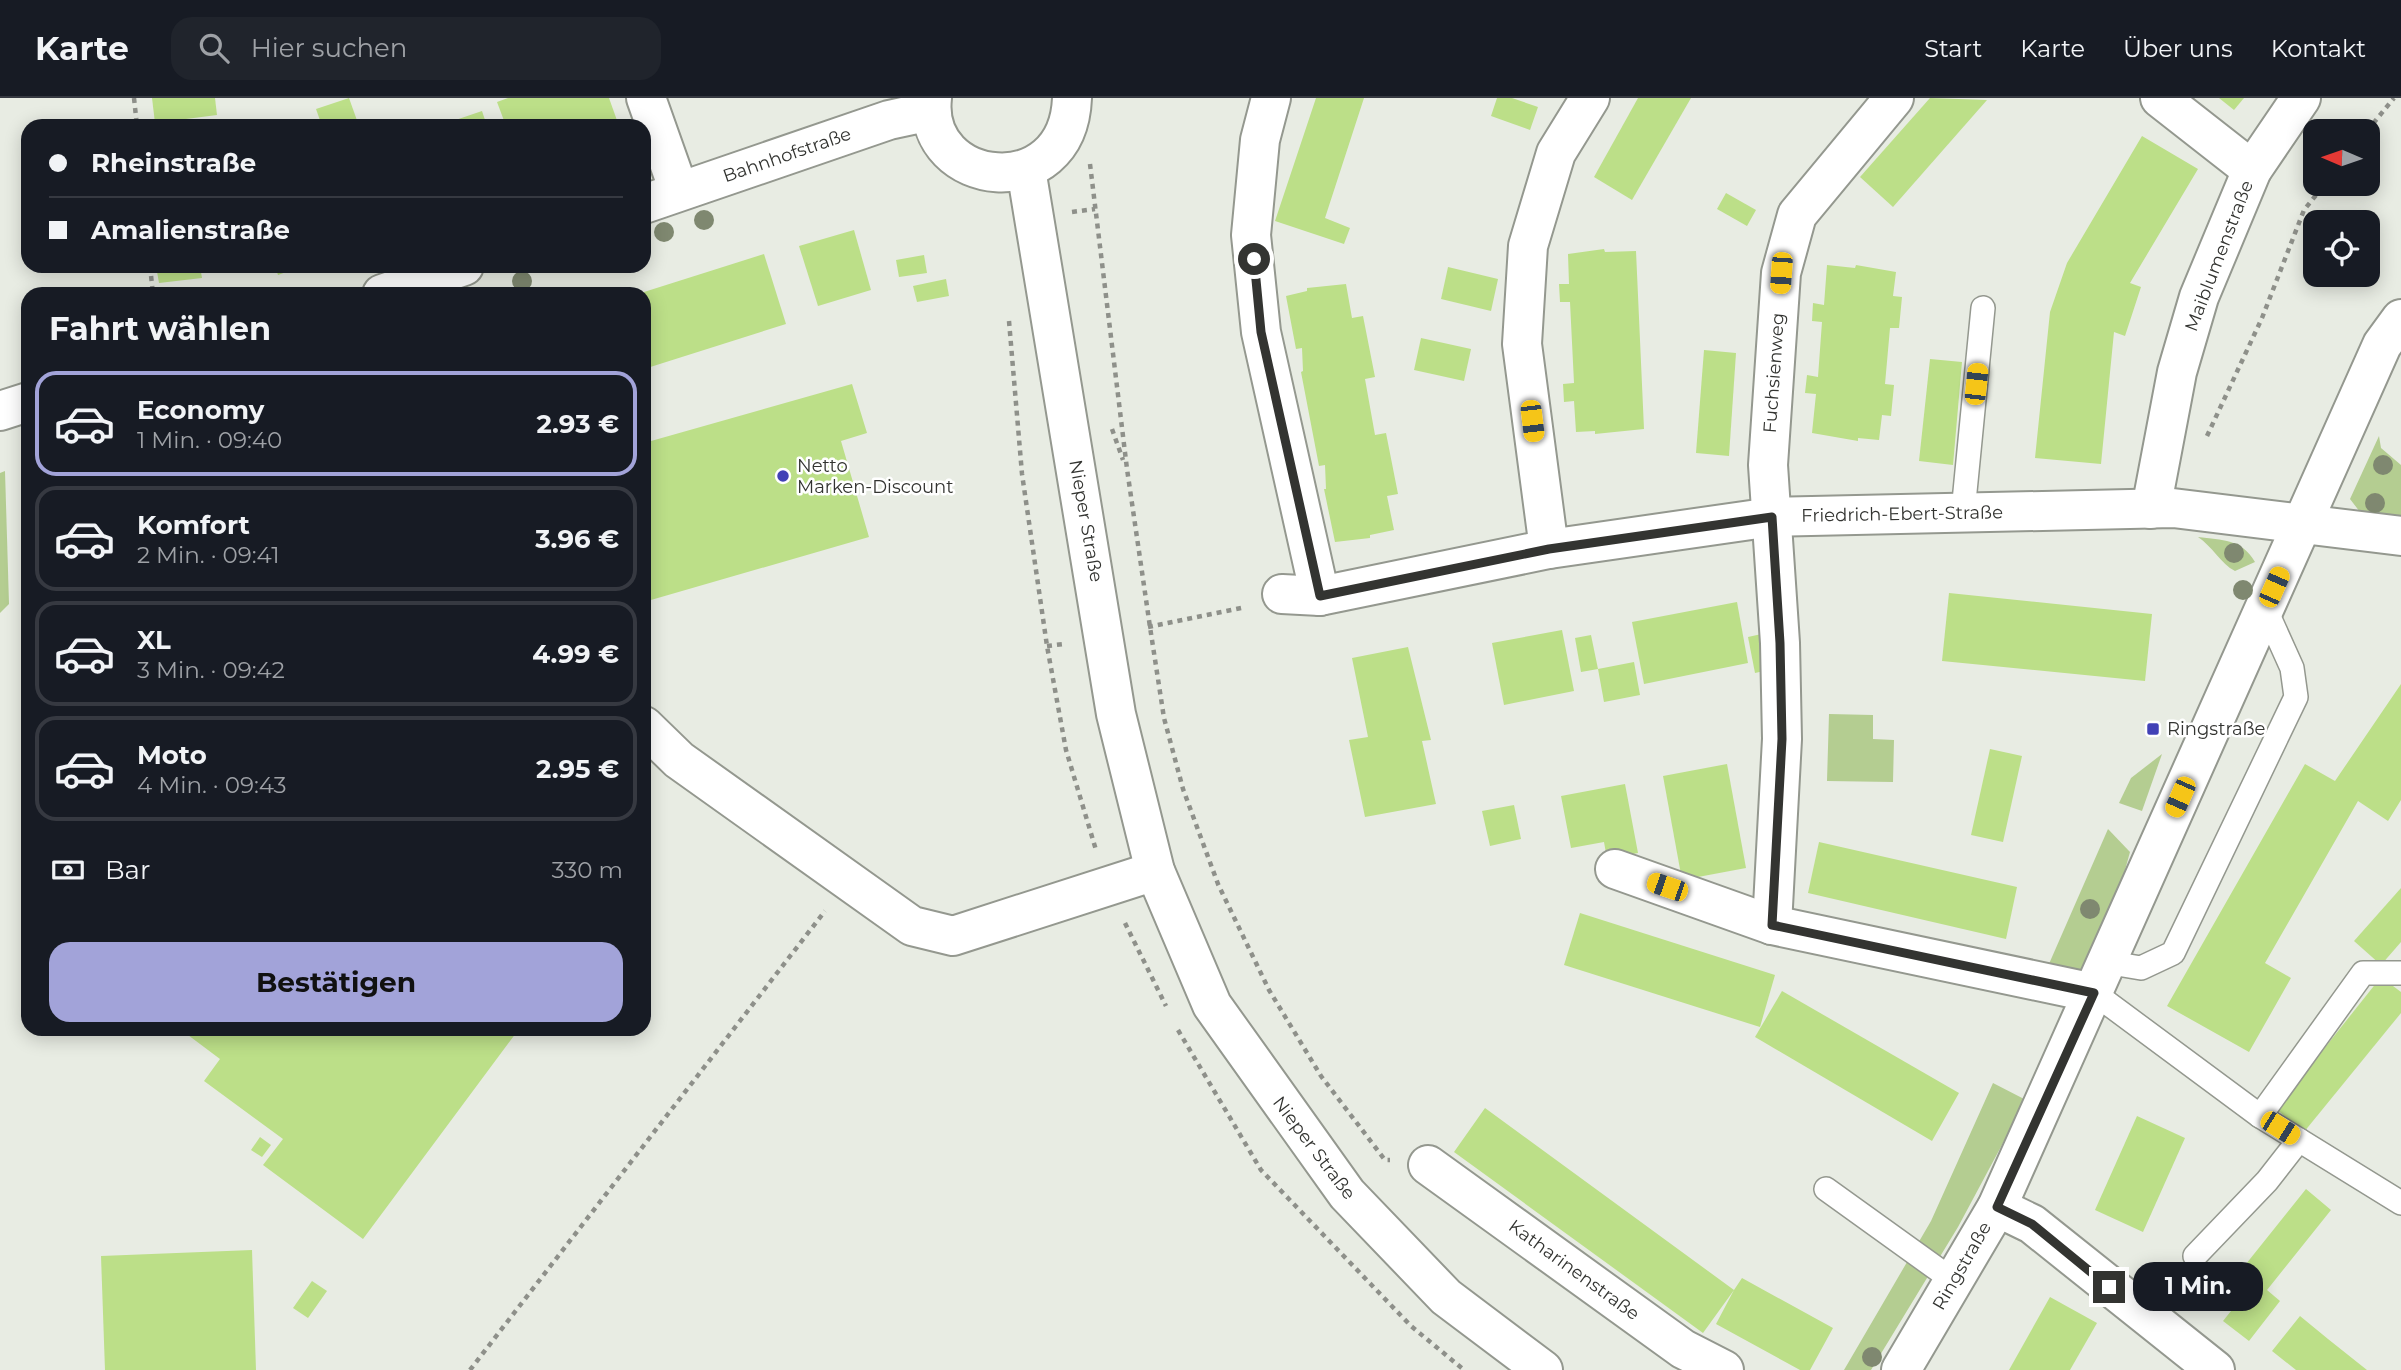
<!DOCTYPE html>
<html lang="de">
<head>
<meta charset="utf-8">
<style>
	:root { --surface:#171b24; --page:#20242c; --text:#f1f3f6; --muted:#9ea1a6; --line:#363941; --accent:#a2a3d9 }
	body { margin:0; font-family:Montserrat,sans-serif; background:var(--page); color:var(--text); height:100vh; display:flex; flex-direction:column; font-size:26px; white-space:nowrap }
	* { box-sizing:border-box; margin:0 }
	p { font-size:23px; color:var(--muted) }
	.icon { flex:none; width:38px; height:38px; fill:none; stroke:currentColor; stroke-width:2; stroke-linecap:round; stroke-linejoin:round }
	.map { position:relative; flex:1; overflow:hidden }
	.drawer { position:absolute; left:21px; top:189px; width:630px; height:749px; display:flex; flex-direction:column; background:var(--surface); border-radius:21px; box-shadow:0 4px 18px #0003 }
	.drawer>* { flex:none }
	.hud { position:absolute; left:21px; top:21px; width:630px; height:154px; border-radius:21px; box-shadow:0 4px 18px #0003; display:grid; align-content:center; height:154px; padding:0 28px; background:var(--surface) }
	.needle { width:46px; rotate:272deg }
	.tools { position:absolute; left:2303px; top:21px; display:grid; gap:14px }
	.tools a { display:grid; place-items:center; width:77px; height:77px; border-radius:14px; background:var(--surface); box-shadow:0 4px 18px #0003; font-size:35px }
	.end { position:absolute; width:32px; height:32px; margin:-16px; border:9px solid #333431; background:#fff; box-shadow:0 0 0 4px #fff }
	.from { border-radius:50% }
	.bubble { position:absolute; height:49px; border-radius:21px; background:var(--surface); box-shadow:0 4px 18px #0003; font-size:23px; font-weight:700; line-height:49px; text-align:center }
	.car { position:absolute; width:21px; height:42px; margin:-21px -10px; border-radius:9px; box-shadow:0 0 5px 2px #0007; background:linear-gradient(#f5c518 24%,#345 0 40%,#f5c518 0 76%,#345 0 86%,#f5c518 0) }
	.hud b { display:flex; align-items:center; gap:24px; height:66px; font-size:26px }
	.hud b+b { border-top:2px solid var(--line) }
	.hud i { width:18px; height:18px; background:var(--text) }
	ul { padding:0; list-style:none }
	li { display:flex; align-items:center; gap:21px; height:105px; margin:0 14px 10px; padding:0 14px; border:4px solid var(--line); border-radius:21px }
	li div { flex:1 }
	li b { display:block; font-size:26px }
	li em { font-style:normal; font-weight:700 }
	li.on { border-color:var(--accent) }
	li>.icon { width:63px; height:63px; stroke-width:1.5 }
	h2 { padding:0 28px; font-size:32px; line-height:84px }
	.pay { display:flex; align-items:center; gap:18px; height:77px; padding:0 28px; font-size:26px }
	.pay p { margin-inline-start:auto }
	.cta { display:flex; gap:14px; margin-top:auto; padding:14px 28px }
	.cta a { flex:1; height:80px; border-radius:21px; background:var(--accent); color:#111; font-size:28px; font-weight:700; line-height:80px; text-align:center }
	header { display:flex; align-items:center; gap:42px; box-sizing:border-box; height:98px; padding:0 35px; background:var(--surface); border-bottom:2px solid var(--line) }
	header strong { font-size:33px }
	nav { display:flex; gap:38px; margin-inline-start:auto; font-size:24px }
	.search { width:490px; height:63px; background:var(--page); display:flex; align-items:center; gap:18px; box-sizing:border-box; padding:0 24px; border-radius:21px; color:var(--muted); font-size:26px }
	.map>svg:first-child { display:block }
</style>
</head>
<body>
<header>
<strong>Karte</strong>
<div class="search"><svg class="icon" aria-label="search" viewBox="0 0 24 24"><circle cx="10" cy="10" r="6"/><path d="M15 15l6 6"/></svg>Hier suchen</div>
<nav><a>Start</a><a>Karte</a><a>Über uns</a><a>Kontakt</a></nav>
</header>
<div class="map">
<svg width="2401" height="1272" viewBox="0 0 2401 1272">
	<rect width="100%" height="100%" fill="#e8ece3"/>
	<g fill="#b4cd91">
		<path d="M2379 338 2381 350 2401 367V424L2360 414 2350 401Z"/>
		<path d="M5 373 9 506 0 515V375Z"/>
		<path d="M2198 439C2222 442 2242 441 2255 464L2235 473C2221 466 2212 448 2198 439Z"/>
		<path d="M1829 616 1873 617V641L1894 642 1893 684 1827 683Z"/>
		<path d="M2162 656 2142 713 2119 705 2131 680Z"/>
		<path d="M2108 731 2130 754 2122 783 2084 873 2045 875Z"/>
		<path d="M1993 985 2026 1002 1958 1129 1871 1272H1844L1931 1123Z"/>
	</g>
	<g fill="#bcdf88">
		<path d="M152 0H215L217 17 155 25Z"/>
		<path d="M349 0 359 28H322L316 11Z"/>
		<path d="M508 0H609L619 28H506L497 4Z"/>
		<path d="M1316 0H1364L1325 120 1350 130 1344 146 1275 123Z"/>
		<path d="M1497 0H1512L1538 9 1530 32 1491 18Z"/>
		<path d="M1638 0H1691L1632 102 1594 79Z"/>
		<path d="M1930 0 1987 2 1893 109 1860 79Z"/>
		<path d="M2219 0H2244L2234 12Z"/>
		<path d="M482 13 487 28H438Z"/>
		<path d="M2142 38 2198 71 2130 185 2141 189 2125 238 2114 234 2101 366 2035 360 2050 214 2067 165Z"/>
		<path d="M1726 95 1756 112 1747 128 1717 111Z"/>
		<path d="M854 132 871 192 818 208 799 148Z"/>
		<path d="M1604 151 1605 154 1636 153 1644 331 1595 336V333L1576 334 1574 303 1564 304 1563 286 1574 285 1570 204H1560L1559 186H1569L1568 156Z"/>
		<path d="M764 156 786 226 644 271V194Z"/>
		<path d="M924 157 927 175 899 179 896 162Z"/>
		<path d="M1827 167 1855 170 1856 167 1896 174 1893 198 1902 199 1899 230H1890L1885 286 1894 287 1891 318 1882 317 1879 342 1858 340V343L1812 335 1816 296 1805 295 1807 277 1818 279 1822 224 1812 223 1813 205 1824 207Z"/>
		<path d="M156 168H228V171L201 174 202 180 159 185Z"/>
		<path d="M275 168H303L278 177Z"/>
		<path d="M1448 169 1498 181 1491 213 1441 201Z"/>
		<path d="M946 181 949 198 917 204 913 188Z"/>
		<path d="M1346 186 1352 220 1363 218 1375 279 1365 281 1375 337 1386 335 1398 396 1387 398 1394 432 1370 437V440L1335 444 1324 391H1326L1325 367 1319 368 1301 274 1303 273 1302 250 1296 251 1286 198 1307 193V190Z"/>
		<path d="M1421 240 1471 251 1464 283 1414 272Z"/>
		<path d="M1704 252 1736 255 1729 358 1696 355Z"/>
		<path d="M1930 261 1962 264 1953 367 1919 363Z"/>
		<path d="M852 286 867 335 841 343 869 439 644 504V345Z"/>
		<path d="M1949 495 2152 516 2145 583 1942 563Z"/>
		<path d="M1737 504 1748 565 1644 586 1632 524Z"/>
		<path d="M1562 532 1574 593 1504 607 1492 545Z"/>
		<path d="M1766 535 1773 571 1755 575 1748 539Z"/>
		<path d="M1591 537 1598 571 1581 574 1575 540Z"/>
		<path d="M1408 549 1431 642 1422 643 1436 706 1365 719 1349 642 1368 639 1352 560Z"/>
		<path d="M1634 564 1640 597 1604 604 1598 571Z"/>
		<path d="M2401 586V702L2388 723 2358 703 2265 865 2291 880 2249 954 2167 908 2305 666 2335 683Z"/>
		<path d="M1990 651 2022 658 2003 744 1971 737Z"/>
		<path d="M1727 666 1746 770 1682 782 1663 678Z"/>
		<path d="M1625 686 1638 755 1607 761 1604 744 1571 750 1561 698Z"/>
		<path d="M1514 707 1521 741 1490 748 1482 713Z"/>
		<path d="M1819 744 2017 789 2006 841 1808 795Z"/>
		<path d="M2401 790V844L2381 867 2354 843Z"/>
		<path d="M1580 815 1775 877 1760 929 1564 867Z"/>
		<path d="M2381 879 2401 894V915L2304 1034 2276 1011Z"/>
		<path d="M1782 893 1959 995 1932 1043 1755 939Z"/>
		<path d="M180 931H519L363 1141 263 1067 283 1041 204 983 220 961Z"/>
		<path d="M1485 1010 1734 1192 1742 1180 1833 1230 1810 1272H1800L1716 1226 1734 1192 1703 1235 1454 1054Z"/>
		<path d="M2137 1018 2185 1040 2143 1134 2095 1112Z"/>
		<path d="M260 1039 271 1047 262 1059 251 1052Z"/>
		<path d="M2306 1091 2331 1112 2267 1192 2280 1203 2249 1243 2223 1223 2255 1183 2242 1171Z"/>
		<path d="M252 1152 256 1272H105L101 1158Z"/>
		<path d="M312 1183 327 1193 308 1220 293 1210Z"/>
		<path d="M2050 1199 2097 1225 2070 1272H2009Z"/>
		<path d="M2300 1218 2328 1241 2367 1272H2296L2272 1253Z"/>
	</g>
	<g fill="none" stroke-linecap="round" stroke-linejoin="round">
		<g stroke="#94988f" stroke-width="26">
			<g id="service">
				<path d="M1963 414 1983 210"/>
				<path d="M2105 864 2141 870 2173 855 2296 599 2292 570 2265 510"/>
				<path d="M2094 895 2260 1018 2363 875H2401"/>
				<path d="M2260 1018 2401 1105"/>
				<path d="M1826 1091 1954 1183"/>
				<path d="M2195 1158 2267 1083 2299 1042"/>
			</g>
		</g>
		<g stroke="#94988f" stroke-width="42">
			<g id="minor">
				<path d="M646 0 679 93"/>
				<path d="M1271 0 1260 42 1251 137 1261 234 1320 498"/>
				<path d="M2160 0 2252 72"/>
				<path d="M2151 411 2177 274 2199 199 2252 72 2301 0"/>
				<path d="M1549 451 1522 246 1528 148 1556 55 1590 0"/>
				<path d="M1282 496 1320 498 1549 451 1772 419 2173 410 2401 438"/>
				<path d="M644 628 679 662 912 828 953 838 1155 773"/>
				<path d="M1615 771 1772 827 2094 895"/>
				<path d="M1772 827 1782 641 1780 545 1768 367 1781 175 1797 117 1894 0"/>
				<path d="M1428 1067 1683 1251 1724 1272"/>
				<path d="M1997 1109 2032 1126 2215 1272"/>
				<path d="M1901 1272 1997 1109 2382 247 2401 221"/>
			</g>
		</g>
		<g stroke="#94988f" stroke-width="42">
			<path id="tertiary" d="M1026 71 1116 616 1155 773 1212 907 1347 1096 1446 1199 1543 1272"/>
		</g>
		<g stroke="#94988f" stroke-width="42">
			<g id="secondary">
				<path d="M932 0C922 90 1068 108 1072 0"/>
				<path d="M644 106 889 22 931 13"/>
				<path d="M382 196 464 168"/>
				<path d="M0 313 28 304"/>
			</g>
		</g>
		<g stroke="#8e908a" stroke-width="4.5" stroke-dasharray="5 5" stroke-linecap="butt">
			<path d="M134 0 137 28"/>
			<path d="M2367 33 2394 0"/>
			<path d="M1090 66 1127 371 1150 529 1164 620 1183 691 1218 786 1269 892 1321 978 1385 1062H1390"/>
			<path d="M1072 114 1095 111"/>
			<path d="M150 168 153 196"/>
			<path d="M1009 223 1022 376 1047 548 1066 652 1096 752"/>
			<path d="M1112 331 1123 362"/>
			<path d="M2207 338 2262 220 2304 112 2325 86"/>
			<path d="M1148 529 1246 509"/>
			<path d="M1047 548 1064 546"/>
			<path d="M1125 825 1166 908"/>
			<path d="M1178 932 1261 1072 1411 1228 1464 1272"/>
			<path d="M470 1272 825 813"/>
		</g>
		<use href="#service" stroke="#fff" stroke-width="23"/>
		<use href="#minor" stroke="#fff" stroke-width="38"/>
		<use href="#tertiary" stroke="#fff" stroke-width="38"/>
		<use href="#secondary" stroke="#fff" stroke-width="38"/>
	</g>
	<g fill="#7f8870">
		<circle cx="704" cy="122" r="10"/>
		<circle cx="664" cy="134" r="10"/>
		<circle cx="522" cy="183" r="10"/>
		<circle cx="2383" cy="367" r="10"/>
		<circle cx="2375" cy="405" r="10"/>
		<circle cx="2234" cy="455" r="10"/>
		<circle cx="2243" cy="492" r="10"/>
		<circle cx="2090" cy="811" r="10"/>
		<circle cx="1872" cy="1259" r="10"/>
	</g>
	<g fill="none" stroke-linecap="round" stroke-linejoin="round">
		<path stroke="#333431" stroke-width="9" d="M1254 161 1261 234 1320 498 1549 451 1772 419 1780 545 1782 641 1772 827 2094 895 1997 1109 2032 1126 2109 1189"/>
	</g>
	<g fill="#4141b6" stroke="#fff" stroke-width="2.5">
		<circle cx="783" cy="378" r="7"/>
		<rect x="2146" y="624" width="14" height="14" rx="3.5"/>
	</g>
	<g text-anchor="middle" stroke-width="5" stroke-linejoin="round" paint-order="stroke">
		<g font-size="18" fill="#333431" stroke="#fff">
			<text transform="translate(787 57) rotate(-19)" y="6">Bahnhofstraße</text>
			<text transform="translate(2219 158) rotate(-69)" y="6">Maiblumenstraße</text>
			<text transform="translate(1774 275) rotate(-86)" y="6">Fuchsienweg</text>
			<text transform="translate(1902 416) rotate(-1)" y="6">Friedrich-Ebert-Straße</text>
			<text transform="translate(1086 423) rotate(80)" y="6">Nieper Straße</text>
			<text transform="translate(1314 1050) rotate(53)" y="6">Nieper Straße</text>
			<text transform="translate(1962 1168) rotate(-60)" y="6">Ringstraße</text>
			<text transform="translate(1574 1172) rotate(36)" y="6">Katharinenstraße</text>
		</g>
		<g font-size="18" fill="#333431" stroke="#fff" text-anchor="start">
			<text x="797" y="374">Netto<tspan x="797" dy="21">Marken-Discount</tspan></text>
			<text x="2167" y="637">Ringstraße</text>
		</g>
	</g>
</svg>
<div class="tools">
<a><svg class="needle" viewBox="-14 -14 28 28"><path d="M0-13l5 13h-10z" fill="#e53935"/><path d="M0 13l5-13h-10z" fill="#9ea1a6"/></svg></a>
<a><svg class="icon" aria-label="locate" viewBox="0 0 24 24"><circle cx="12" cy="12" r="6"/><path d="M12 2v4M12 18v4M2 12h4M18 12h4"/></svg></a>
</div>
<i class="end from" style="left:1254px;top:161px"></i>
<i class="end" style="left:2109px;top:1189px"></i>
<div class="bubble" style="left:2133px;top:1164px;width:130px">1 Min.</div>
<i class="car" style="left:1781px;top:175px;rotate:184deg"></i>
<i class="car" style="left:1976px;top:286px;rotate:6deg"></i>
<i class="car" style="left:1532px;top:323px;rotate:173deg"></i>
<i class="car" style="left:2274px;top:489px;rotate:24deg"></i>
<i class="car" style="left:2180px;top:699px;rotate:204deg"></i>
<i class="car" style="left:1667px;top:789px;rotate:289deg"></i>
<i class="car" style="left:2280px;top:1030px;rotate:122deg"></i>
<div class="hud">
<b><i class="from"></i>Rheinstraße</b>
<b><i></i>Amalienstraße</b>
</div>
<section class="drawer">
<h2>Fahrt wählen</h2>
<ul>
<li class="on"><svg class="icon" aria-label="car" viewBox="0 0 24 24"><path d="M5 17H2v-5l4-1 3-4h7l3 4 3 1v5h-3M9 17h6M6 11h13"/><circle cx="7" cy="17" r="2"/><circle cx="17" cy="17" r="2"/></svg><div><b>Economy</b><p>1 Min. · 09:40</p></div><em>2.93 €</em></li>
<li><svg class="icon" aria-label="car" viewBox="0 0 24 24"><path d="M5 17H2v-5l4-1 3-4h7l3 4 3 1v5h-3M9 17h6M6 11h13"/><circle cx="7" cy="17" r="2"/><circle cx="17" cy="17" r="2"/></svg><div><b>Komfort</b><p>2 Min. · 09:41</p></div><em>3.96 €</em></li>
<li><svg class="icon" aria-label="car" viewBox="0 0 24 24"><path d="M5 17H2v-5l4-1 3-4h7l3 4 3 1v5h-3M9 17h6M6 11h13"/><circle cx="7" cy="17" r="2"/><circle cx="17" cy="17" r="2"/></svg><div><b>XL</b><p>3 Min. · 09:42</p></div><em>4.99 €</em></li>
<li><svg class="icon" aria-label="car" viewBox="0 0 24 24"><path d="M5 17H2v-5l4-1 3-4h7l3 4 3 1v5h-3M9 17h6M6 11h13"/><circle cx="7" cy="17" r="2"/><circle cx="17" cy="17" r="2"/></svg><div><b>Moto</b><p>4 Min. · 09:43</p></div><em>2.95 €</em></li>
</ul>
<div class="pay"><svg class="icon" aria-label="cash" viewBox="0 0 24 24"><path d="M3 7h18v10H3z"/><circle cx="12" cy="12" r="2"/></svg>Bar<p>330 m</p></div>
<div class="cta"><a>Bestätigen</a></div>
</section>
</div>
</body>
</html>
